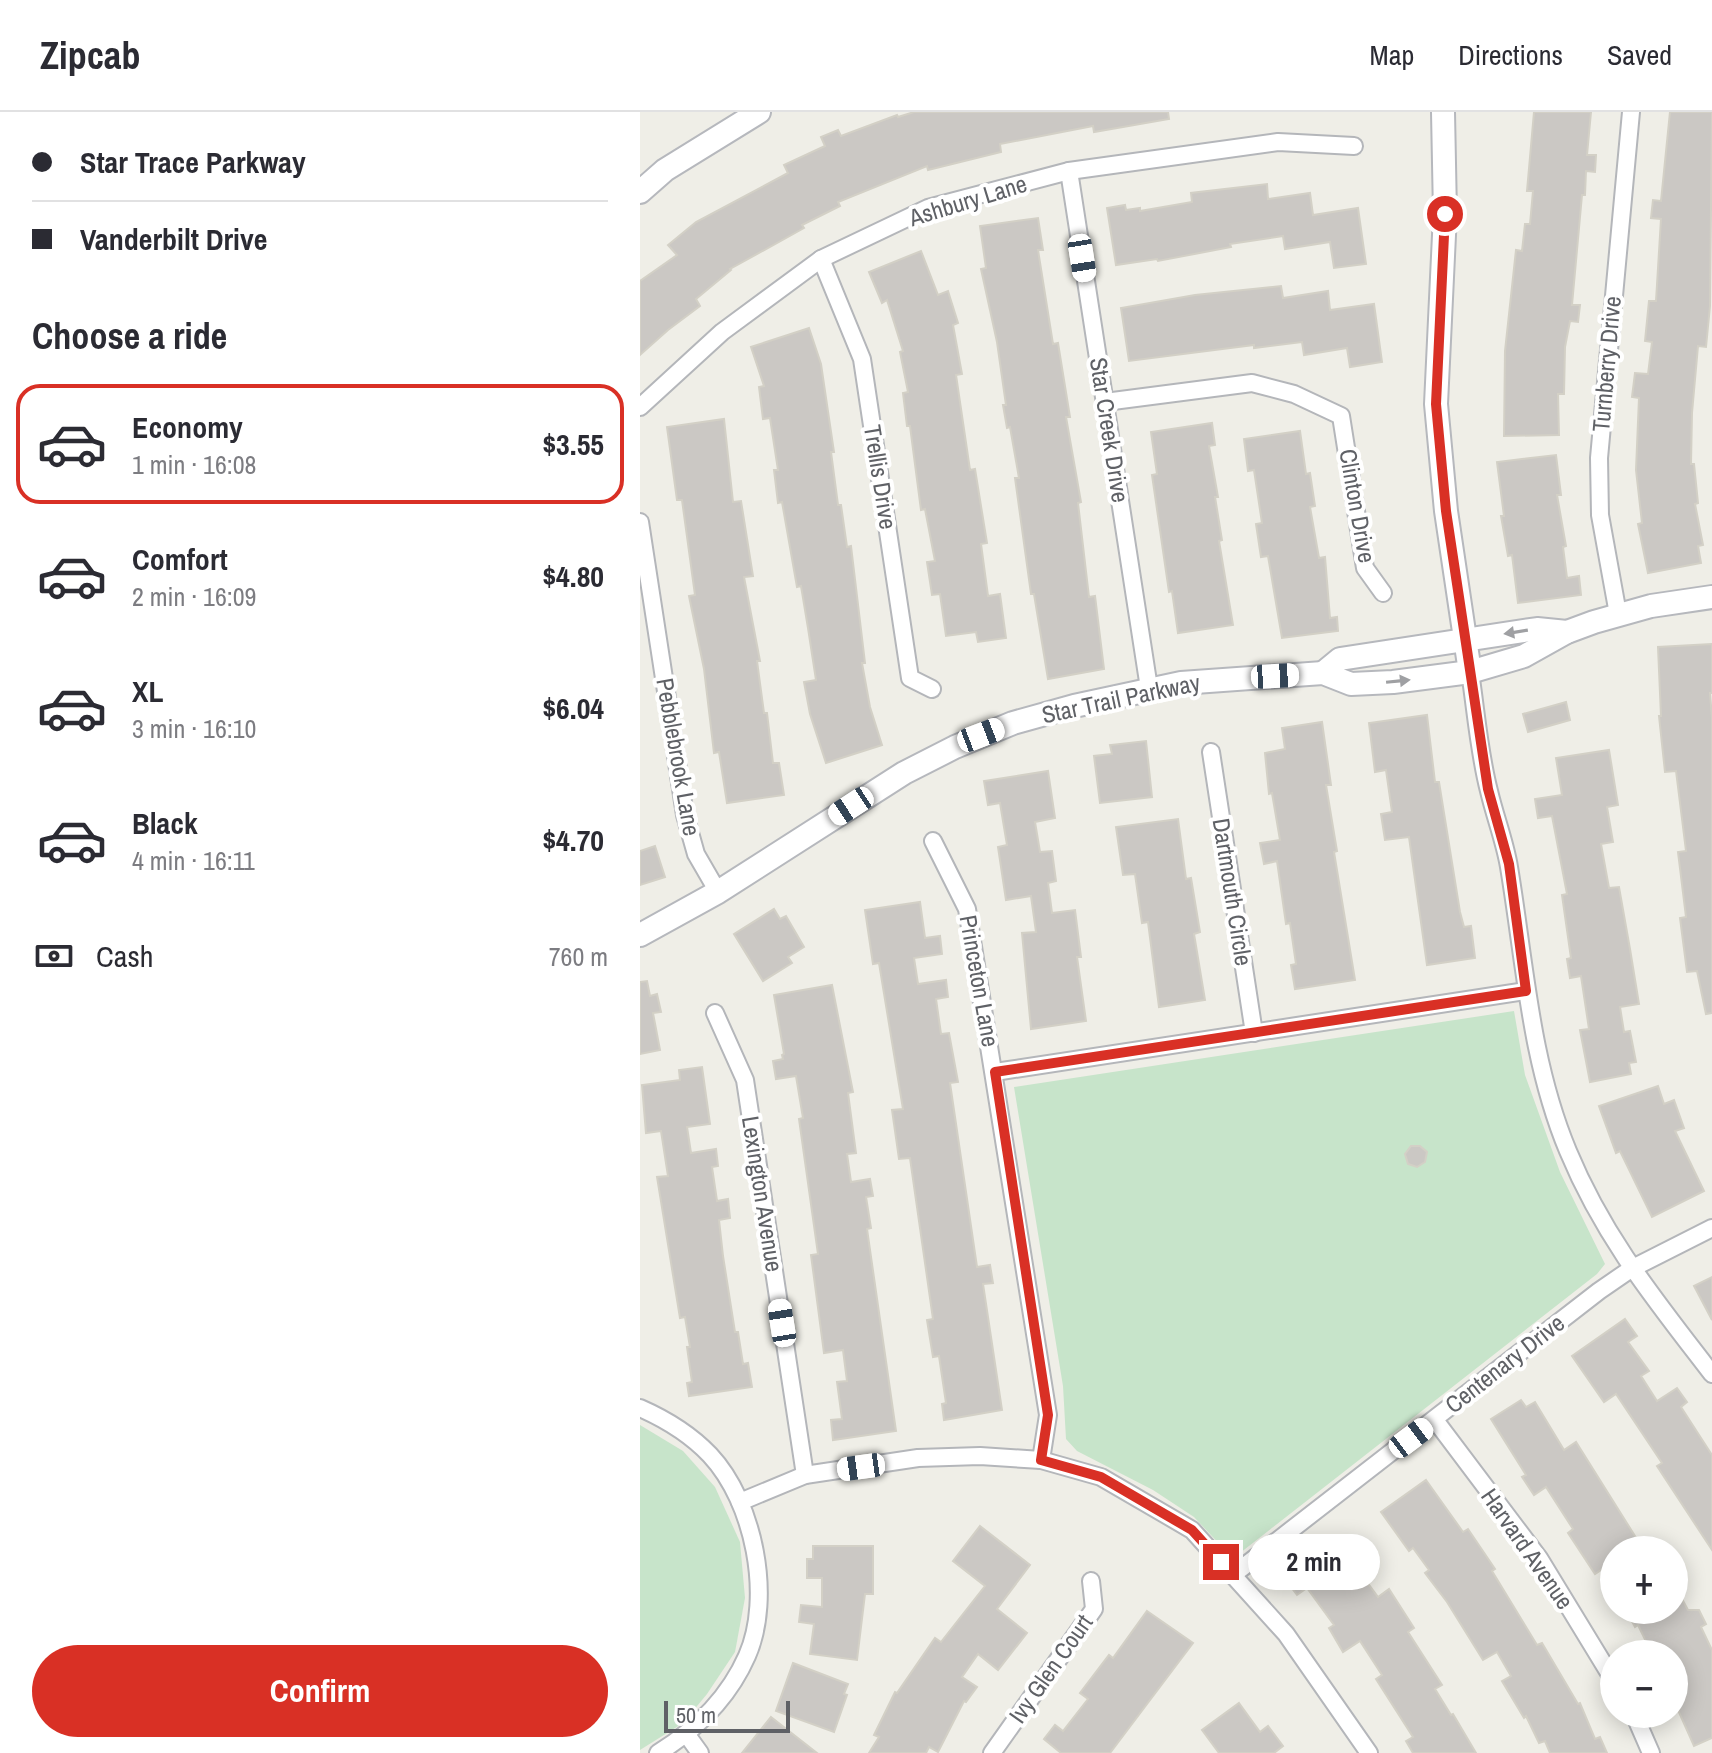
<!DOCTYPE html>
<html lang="en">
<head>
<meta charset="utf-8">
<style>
	:root { --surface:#fff; --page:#f2f2f3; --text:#2b2b33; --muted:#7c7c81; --line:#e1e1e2; --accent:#d93025 }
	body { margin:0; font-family:"Archivo Narrow",sans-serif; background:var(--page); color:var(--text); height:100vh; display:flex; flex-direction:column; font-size:30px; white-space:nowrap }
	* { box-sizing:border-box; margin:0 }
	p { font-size:26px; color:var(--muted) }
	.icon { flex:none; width:44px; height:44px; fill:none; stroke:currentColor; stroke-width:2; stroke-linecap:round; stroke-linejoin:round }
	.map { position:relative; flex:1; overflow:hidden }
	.details { display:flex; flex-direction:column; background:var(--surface); width:640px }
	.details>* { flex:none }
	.top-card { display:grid; align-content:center; height:176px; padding:0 32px; background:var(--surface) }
	.controls { position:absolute; left:960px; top:1424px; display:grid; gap:16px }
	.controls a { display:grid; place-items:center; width:88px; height:88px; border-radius:50%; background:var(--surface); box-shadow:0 4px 20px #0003; font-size:40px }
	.scale { position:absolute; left:24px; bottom:20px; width:126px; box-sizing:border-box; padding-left:8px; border:4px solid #5f6166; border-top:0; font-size:22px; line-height:28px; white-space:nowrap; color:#5f6166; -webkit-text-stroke:6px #fff; paint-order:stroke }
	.end { position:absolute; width:36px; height:36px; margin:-18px; border:10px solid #d93025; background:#fff; box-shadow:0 0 0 4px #fff }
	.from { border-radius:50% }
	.bubble { position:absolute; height:56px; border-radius:28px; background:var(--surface); box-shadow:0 4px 20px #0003; font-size:26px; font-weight:700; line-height:56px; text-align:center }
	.car { position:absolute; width:24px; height:48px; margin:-24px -12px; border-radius:10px; box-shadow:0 0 6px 2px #0007; background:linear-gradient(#fff 24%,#345 0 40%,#fff 0 76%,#345 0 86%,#fff 0) }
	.top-card b { display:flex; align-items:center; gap:28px; height:76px; font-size:30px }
	.top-card b+b { border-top:2px solid var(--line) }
	.top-card i { width:20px; height:20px; background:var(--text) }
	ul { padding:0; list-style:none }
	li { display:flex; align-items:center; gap:24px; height:120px; margin:0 16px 12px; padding:0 16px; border:4px solid transparent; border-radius:24px }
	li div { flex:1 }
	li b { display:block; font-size:30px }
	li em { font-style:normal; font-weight:700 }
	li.selected { border-color:var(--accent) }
	li>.icon { width:72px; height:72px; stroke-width:1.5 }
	h2 { padding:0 32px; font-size:36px; line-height:96px }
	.pay { display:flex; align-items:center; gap:20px; height:88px; padding:0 32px; font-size:30px }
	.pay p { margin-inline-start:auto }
	.action { display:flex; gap:16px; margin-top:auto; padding:16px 32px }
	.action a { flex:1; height:92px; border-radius:48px; background:var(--accent); color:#fff; font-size:32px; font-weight:700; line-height:92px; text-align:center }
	header { display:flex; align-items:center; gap:48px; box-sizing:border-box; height:112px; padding:0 40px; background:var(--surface); border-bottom:2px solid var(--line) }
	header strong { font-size:38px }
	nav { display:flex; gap:44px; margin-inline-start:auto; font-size:28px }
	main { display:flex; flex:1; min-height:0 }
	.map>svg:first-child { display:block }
</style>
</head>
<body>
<header>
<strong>Zipcab</strong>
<nav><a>Map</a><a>Directions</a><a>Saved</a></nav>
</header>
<main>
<section class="details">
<div class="top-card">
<b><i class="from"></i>Star Trace Parkway</b>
<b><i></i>Vanderbilt Drive</b>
</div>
<h2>Choose a ride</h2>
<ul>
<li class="selected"><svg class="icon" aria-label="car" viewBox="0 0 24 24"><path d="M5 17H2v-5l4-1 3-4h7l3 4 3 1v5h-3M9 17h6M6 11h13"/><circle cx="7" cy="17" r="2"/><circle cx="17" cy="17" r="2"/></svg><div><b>Economy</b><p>1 min · 16:08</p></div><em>$3.55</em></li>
<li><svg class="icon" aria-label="car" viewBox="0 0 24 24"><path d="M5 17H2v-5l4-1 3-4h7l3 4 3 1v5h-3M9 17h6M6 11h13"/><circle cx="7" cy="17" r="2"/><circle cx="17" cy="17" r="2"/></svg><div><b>Comfort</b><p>2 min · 16:09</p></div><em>$4.80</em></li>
<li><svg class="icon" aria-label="car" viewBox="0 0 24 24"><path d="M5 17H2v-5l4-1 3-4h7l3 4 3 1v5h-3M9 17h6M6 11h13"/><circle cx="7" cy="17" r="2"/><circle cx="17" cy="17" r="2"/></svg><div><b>XL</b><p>3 min · 16:10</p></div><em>$6.04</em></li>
<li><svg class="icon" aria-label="car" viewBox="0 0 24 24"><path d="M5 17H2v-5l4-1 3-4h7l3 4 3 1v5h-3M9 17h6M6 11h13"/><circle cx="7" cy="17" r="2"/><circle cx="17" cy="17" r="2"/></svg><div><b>Black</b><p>4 min · 16:11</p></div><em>$4.70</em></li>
</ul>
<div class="pay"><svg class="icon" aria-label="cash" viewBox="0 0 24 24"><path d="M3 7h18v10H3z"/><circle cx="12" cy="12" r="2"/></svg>Cash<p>760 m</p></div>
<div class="action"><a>Confirm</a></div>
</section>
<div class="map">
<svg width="1072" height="1641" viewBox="0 0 1072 1641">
	<rect width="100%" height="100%" fill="#efeee7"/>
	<g fill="#c7e4ca">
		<path d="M874 899 885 963 920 1060 965 1152 957 1162 600 1441 584 1437 554 1405 513 1378 437 1339 426 1327 423 1274 374 975Z"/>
		<path d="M0 1313 43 1339 75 1375 100 1430 105 1486 95 1540 67 1582 43 1611 0 1638Z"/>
	</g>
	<g fill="#cbc8c4" stroke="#d3d0c6" stroke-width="2">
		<path d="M274 0H528L529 7 454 20 453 14 360 32 361 40 288 58 287 54 198 90 200 94 162 113 164 116 90 157 91 158 56 187 60 194 28 218 0 243V169L37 143 28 133 56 110 148 61 144 53 185 34 181 25 198 18 201 24 257 3 258 5Z"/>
		<path d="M894 0H951L947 43H956L955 60 946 59 945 83H942L932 193H940L938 210 930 209 925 235 924 282H918L919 323 864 324 865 239 876 138 882 139 885 112H890L893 79H887Z"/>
		<path d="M1030 0H1072L1070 194 1066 235 1058 234 1052 301 1051 352H1054L1058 391 1055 392 1063 433 1058 434 1061 451 1008 461 998 412 1002 411 996 358 999 286 992 285 995 261 1008 262 1012 230 1005 229 1009 189H1016L1021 107 1011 106 1013 88 1021 89Z"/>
		<path d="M627 72 628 87 670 81 673 103 718 96 726 152 694 156 690 130 645 137 643 124 590 132 591 135 518 149 517 147 476 153 467 96 485 93 486 98 500 96V99L552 90 551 81Z"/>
		<path d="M398 106 403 138H398L413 232 418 231 430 305H426L441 390 438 391 449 485 455 484 464 557 408 567 394 482H391L375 366H379L370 315 367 316 363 293H366L357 230 341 157 346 156 340 114Z"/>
		<path d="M281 139 298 183 308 179 318 211 313 213 322 262 316 263 330 358 335 357 347 431 341 432 348 484 360 482 366 526 338 530 336 520 306 524 300 482 292 483 287 450 295 449 285 397 281 398 270 314H267L263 281 268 280 260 240 263 239 247 188 242 191 229 160Z"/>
		<path d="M641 174 643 186 688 179 690 198 734 192 742 250 710 255 707 236 664 243 662 230 614 236V233L489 249 481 196 555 183Z"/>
		<path d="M169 216 181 252 194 340H191L198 393H201L207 435 211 434 225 551H222L230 595 242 633 186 651 170 602 164 570 176 568 168 516 161 474 157 475 142 390 138 391 134 358H138L130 306 123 307 119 275 124 274 111 235Z"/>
		<path d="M84 307 93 390 101 389 113 464 104 465 120 549H117L124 601H127L133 651H139L144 683 87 691 79 640 74 641 64 557 49 484 55 483 42 388H37L27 315Z"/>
		<path d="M572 311 575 333 569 334 578 385H575L582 428 579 429 593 513 538 521 532 479 529 480 512 363 517 362 511 320Z"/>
		<path d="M660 319 666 362 670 361 675 394 670 395 679 446 685 445 690 506 697 505 698 519 642 526 628 444 621 445 616 412 622 411 614 358 608 359 604 327Z"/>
		<path d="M916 343 921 383H917L926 434 923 435 927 466 939 464 941 483 878 491 872 443 868 444 861 404H864L857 350Z"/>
		<path d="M1072 532V581H1070L1072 606V901L1066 902 1057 859 1047 860 1040 806 1046 805 1038 740 1046 739 1036 659 1025 660 1019 604H1021L1018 535Z"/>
		<path d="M926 590 930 608 888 620 883 602Z"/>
		<path d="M787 603 795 670H799L820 800 824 815 831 814 835 846 787 853 769 725 745 728 741 702 752 700 746 658 735 660 729 611Z"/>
		<path d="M682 610 691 673H686L697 739 694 740 715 868 655 877 651 853 656 852 650 811 646 812 637 749 624 752 620 731 640 728 632 681 629 682 625 641 645 637 642 616Z"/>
		<path d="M506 629 512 685 460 691 454 644 472 642 470 633Z"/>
		<path d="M969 638 978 693 967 695 973 730 961 732 969 776 979 775 990 837 999 892 980 895 984 920 990 919 996 950 989 951 991 962 950 970 940 918 949 917 941 864 930 866 927 847 931 846 922 783 927 782 912 704 898 706 895 687 922 683 916 646Z"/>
		<path d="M408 659 415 706 395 710 400 740 412 739 416 769 408 771 412 801 435 798 441 845H437L446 909 391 917 382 821 396 820 391 784 366 788 358 735 367 733 360 691 348 693 344 669Z"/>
		<path d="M538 707 546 767 551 766 560 820 554 822 565 888 519 895 508 810 502 811 495 762 483 763 476 715Z"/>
		<path d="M15 734 25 765 0 773V739Z"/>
		<path d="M280 790 285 826 300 824 302 842 274 846 278 872 306 868 308 885 296 887 301 922 309 921 318 970 310 971 337 1155 350 1153 353 1171 343 1172 362 1298 304 1308 302 1292 306 1291 299 1244 293 1245 287 1208 293 1207 270 1046 259 1047 252 998 263 997 239 851 233 852 225 798Z"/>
		<path d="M134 797 140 807 146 804 164 835 148 845 152 851 123 869 94 822Z"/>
		<path d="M7 869 10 884 17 882 21 900 13 901 20 938 0 942V870Z"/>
		<path d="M192 873 213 980 208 981 216 1041 207 1042 211 1070 230 1067 233 1084 226 1085 231 1116 227 1117 256 1319 193 1328 191 1308 202 1307 197 1270 207 1269 203 1238 184 1241 171 1143 178 1142 159 1007 163 1006 156 964 136 967 133 949 143 947 142 943 144 942 134 883Z"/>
		<path d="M62 955 70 1012 47 1015 51 1041 76 1037 78 1054 72 1055 77 1089 88 1087 90 1106 79 1108 83 1144 95 1220H98L103 1252 108 1251 112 1275 49 1284 47 1271 52 1270 47 1235H50L45 1205 40 1206 17 1065 28 1064 21 1019 6 1021 2 973 40 968 39 958Z"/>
		<path d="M1018 974 1024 992 1034 988 1044 1016 1035 1019 1064 1079 1012 1105 980 1039 976 1041 959 994Z"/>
		<path d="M771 1034H780L787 1040 785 1050 777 1055 768 1052 765 1042Z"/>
		<path d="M1072 1165V1208L1054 1174Z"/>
		<path d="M985 1207 997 1224 988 1230 1009 1259 1001 1264 1017 1289 1037 1276 1047 1290 1041 1295 1072 1343V1438L1017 1354 1022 1351 976 1282 964 1290 932 1244Z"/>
		<path d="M881 1288 886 1295 895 1290 924 1338 936 1330 1000 1432 991 1438H974V1474L964 1456 955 1462 928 1421 933 1417 906 1375 894 1383 882 1365 886 1363 851 1307Z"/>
		<path d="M786 1368 823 1420 828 1417 855 1457 852 1459 897 1533 902 1531 938 1592 940 1591 955 1627 960 1625 967 1641H910L905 1629 899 1631 886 1604 884 1606 862 1569 871 1564 857 1540 843 1548 807 1490 785 1461 789 1458 773 1436 769 1439 741 1400Z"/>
		<path d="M340 1414 390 1453 357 1497 387 1521 358 1558 338 1542 322 1565 337 1575 326 1590 324 1589 298 1640 289 1635 286 1641H229L239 1625 234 1623 255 1580 257 1581 295 1526 301 1530 345 1474 313 1449Z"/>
		<path d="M697 1429 738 1485 749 1477 774 1516 768 1520 802 1573 795 1577 811 1603 813 1602 836 1641H773L766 1629 773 1625 736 1567 742 1563 720 1529 703 1540 689 1516 694 1513 667 1476 657 1483 645 1467Z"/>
		<path d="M173 1434H233V1482H225L217 1548 170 1542 174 1512 159 1510 161 1493 182 1495V1466H167V1447H173Z"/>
		<path d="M1034 1472 1048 1498H1059L1066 1512 1061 1515 1072 1538V1626L1054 1634 1034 1589V1542H1012L998 1513 995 1515 986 1498H1034Z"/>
		<path d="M507 1499 553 1531 470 1641H421L404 1627 415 1613 423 1619 448 1587 440 1581 469 1543 473 1546Z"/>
		<path d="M153 1551 208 1572 204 1582 207 1583 194 1620 136 1599Z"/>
		<path d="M599 1591 620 1620 628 1614 643 1634 634 1641H579L562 1618Z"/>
		<path d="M131 1605 177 1641H102Z"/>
	</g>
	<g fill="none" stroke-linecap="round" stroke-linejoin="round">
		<g stroke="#b4b6ba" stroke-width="20">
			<g id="street">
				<path d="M429 59 509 576"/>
				<path d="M181 147 222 247 270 566 292 577"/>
				<path d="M465 290 612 271 654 282 701 304 725 456 743 481"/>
				<path d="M0 295 82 220 181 147 288 96 429 59 638 30 714 34"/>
				<path d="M0 410 45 703 56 742 78 780"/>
				<path d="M978 502 960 403 959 346 991 0"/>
				<path d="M830 560C836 599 839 641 849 679 855 705 865 730 869 755 885 851 890 948 928 1039 964 1126 1016 1189 1072 1262"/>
				<path d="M571 640 614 921"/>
				<path d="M293 729 327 797 408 1303 401 1348"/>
				<path d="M75 901 105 968 165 1363"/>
				<path d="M355 960 886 879"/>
				<path d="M0 1296C25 1307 51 1323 70 1343 114 1390 133 1485 107 1544 88 1587 57 1617 18 1641"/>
				<path d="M795 1308 899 1446 974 1569"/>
				<path d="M100 1390 165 1363 278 1346 340 1344 401 1348 461 1365 552 1418 646 1522 729 1641"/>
				<path d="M593 1463 959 1179 991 1157 1072 1116"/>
				<path d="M994 1602 1011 1641"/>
				<path d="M47 1623 60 1641"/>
				<path d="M352 1641 454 1497 451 1469"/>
			</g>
		</g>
		<g stroke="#b6b8bd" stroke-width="26">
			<g id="secondary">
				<path d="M803 0 805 102 796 292 806 399 830 560"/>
				<path d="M0 80 25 58 119 0"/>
				<path d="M683 561 700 547 897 517 927 520"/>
				<path d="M0 823 78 780 264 661 315 635 373 611 434 594 541 571 683 561 711 572 753 570 830 560 884 544 927 520 954 510 1011 494 1072 485"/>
			</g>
		</g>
		<use href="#street" stroke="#fff" stroke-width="16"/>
		<use href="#secondary" stroke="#fff" stroke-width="22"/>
	</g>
	<defs><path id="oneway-solid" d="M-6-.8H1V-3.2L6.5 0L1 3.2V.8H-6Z" transform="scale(2)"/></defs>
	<g fill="#9fa0a3">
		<use href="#oneway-solid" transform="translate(876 520) rotate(171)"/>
		<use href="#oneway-solid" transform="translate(758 569) rotate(-6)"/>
	</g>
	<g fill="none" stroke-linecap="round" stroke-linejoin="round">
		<path stroke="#d93025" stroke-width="10" d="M581 1450 552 1418 461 1365 401 1348 408 1303 355 960 886 879 869 752 848 677 806 399 796 292 805 102"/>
	</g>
	<g text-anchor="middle" stroke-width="8" stroke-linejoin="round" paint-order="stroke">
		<g font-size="24" fill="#5f6166" stroke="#fff">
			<text transform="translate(328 89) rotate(-17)" y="8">Ashbury Lane</text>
			<text transform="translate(967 252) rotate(-85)" y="8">Turnberry Drive</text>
			<text transform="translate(469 318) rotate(81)" y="8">Star Creek Drive</text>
			<text transform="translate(240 365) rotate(81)" y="8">Trellis Drive</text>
			<text transform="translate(717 394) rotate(80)" y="8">Clinton Drive</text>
			<text transform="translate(481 587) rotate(-12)" y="8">Star Trail Parkway</text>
			<text transform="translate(38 645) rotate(80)" y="8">Pebblebrook Lane</text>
			<text transform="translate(592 780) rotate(81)" y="8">Dartmouth Circle</text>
			<text transform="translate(339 869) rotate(80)" y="8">Princeton Lane</text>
			<text transform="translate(122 1082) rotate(81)" y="8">Lexington Avenue</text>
			<text transform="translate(865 1252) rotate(-38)" y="8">Centenary Drive</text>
			<text transform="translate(887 1437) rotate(55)" y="8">Harvard Avenue</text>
			<text transform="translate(411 1557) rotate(-55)" y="8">Ivy Glen Court</text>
		</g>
	</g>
</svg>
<div class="controls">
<a>+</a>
<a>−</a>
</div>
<div class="scale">50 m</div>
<i class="end from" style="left:805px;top:102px"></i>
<i class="end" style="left:581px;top:1450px"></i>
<div class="bubble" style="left:608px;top:1422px;width:132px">2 min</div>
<i class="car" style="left:442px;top:146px;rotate:171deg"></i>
<i class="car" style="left:635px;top:564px;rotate:87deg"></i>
<i class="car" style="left:341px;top:623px;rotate:69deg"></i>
<i class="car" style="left:211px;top:694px;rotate:237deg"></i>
<i class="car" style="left:142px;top:1211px;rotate:351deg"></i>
<i class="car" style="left:771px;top:1326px;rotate:53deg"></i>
<i class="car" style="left:221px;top:1355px;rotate:262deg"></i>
</div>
</main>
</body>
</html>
